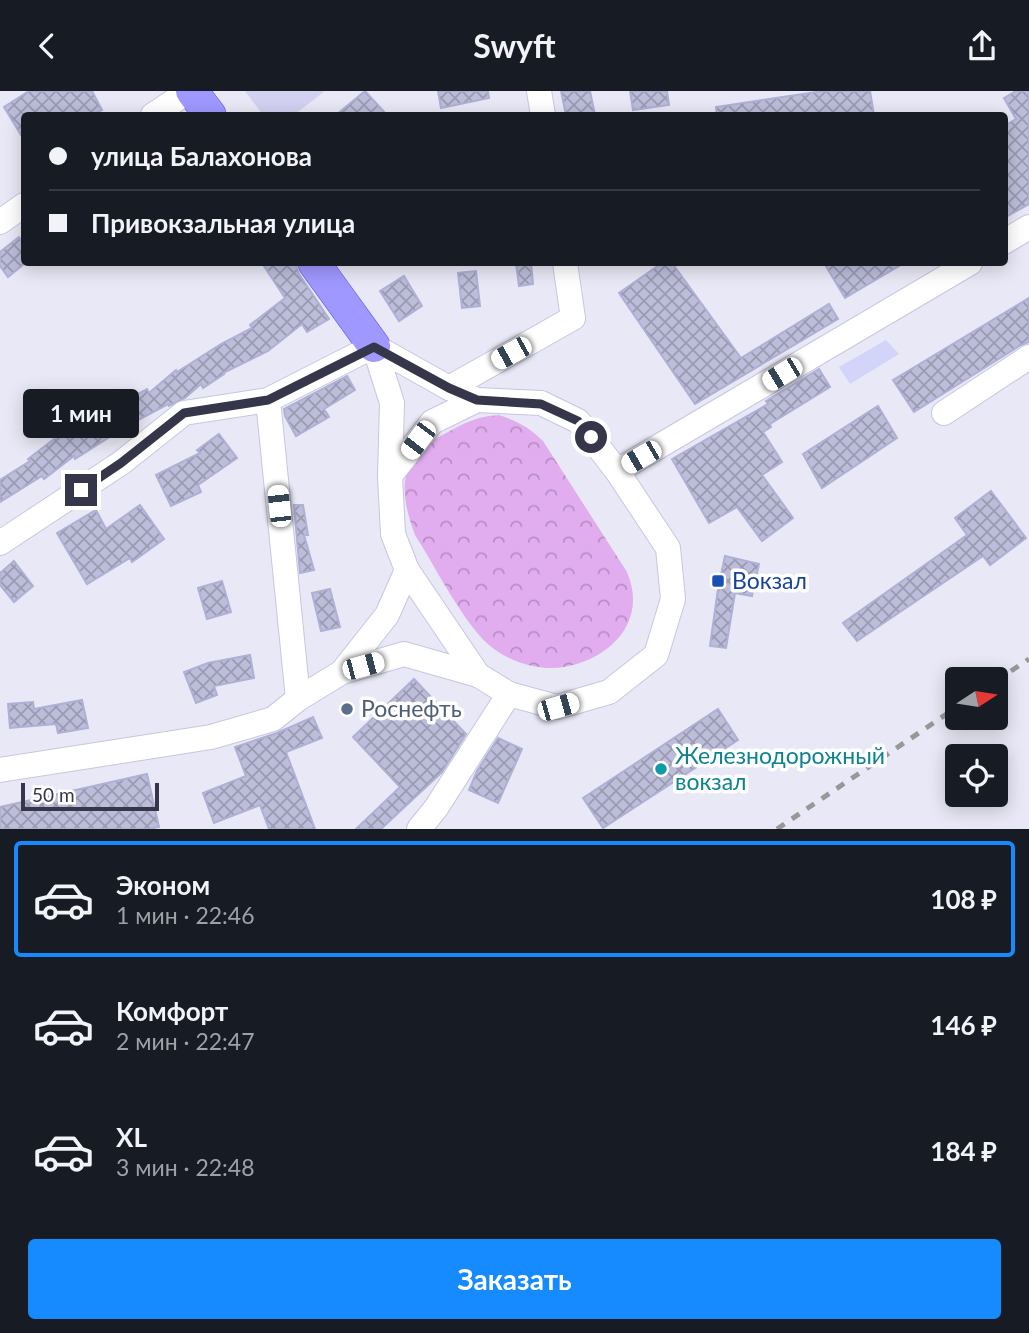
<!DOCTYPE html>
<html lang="ru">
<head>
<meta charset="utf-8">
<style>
	:root { --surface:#171b24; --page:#242831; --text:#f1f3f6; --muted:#9ea1a6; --line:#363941; --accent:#168aff }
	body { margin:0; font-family:Lato,sans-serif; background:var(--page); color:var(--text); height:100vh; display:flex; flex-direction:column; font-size:26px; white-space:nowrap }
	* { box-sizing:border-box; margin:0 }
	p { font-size:23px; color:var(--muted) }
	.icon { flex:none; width:38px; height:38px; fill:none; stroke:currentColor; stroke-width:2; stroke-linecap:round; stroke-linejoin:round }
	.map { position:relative; height:738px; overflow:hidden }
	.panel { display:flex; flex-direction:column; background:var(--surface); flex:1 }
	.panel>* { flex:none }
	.banner { position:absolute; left:21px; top:21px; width:987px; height:154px; border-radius:7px; box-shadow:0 4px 18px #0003; display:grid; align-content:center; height:154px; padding:0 28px; background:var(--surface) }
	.needle { width:46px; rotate:78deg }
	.tools { position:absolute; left:945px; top:576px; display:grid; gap:14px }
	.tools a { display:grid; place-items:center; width:63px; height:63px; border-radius:7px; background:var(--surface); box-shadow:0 4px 18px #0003; font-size:35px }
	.scale { position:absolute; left:21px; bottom:18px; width:138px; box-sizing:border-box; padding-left:7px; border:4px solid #36364a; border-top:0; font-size:19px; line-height:24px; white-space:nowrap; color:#36364a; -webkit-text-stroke:5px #fff; paint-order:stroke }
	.end { position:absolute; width:32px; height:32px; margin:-16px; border:9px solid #36364a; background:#fff; box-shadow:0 0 0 4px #fff }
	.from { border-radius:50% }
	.bubble { position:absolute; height:49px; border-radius:7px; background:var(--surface); box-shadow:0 4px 18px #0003; font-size:23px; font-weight:700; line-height:49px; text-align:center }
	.car { position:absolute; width:21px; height:42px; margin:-21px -10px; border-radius:9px; box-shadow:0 0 5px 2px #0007; background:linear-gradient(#fff 24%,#345 0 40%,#fff 0 76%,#345 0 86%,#fff 0) }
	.banner b { display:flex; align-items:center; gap:24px; height:66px; font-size:26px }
	.banner b+b { border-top:2px solid var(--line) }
	.banner i { width:18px; height:18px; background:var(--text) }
	ul { padding:12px 0 0; list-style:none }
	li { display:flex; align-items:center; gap:21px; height:116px; margin:0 14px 10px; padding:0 14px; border:4px solid transparent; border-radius:7px }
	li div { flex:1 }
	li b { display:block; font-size:26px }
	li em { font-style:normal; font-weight:700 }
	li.selected { border-color:var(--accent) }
	li>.icon { width:63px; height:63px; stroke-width:1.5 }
	.cta { display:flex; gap:14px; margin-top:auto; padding:14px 28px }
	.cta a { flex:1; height:80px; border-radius:7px; background:var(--accent); color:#fff; font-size:28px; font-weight:700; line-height:80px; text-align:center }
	header { display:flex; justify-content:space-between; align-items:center; height:91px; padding:0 28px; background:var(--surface); font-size:32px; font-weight:700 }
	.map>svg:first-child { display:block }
</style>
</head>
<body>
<header><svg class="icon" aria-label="back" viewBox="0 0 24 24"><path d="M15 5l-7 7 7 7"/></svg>Swyft<svg class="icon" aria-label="share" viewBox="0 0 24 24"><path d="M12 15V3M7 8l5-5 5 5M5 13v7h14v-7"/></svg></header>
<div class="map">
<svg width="1029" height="738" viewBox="0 0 1029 738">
	<defs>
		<pattern id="park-crowns" width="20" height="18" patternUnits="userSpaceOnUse" patternTransform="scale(1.75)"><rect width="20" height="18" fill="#e1adef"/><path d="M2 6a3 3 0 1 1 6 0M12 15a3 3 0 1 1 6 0" fill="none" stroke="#b78ec4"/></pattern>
		<pattern id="building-cross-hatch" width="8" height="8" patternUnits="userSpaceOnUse" patternTransform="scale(1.75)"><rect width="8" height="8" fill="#bcbdd9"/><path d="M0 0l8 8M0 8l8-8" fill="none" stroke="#9a9ab2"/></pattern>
	</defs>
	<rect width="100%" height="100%" fill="#e9e8f6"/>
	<path fill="#d2d4fa" d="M886 249 899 263 850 293 839 276Z"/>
	<path fill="#d3d1f1" d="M245 0H325L294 24H263Z"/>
	<path fill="url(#park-crowns)" d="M499 324C517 330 530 337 543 350L627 481C648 530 611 568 564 576 541 580 513 572 494 558 466 538 435 475 415 444 397 395 399 366 448 341 469 330 476 326 499 324Z"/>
	<g fill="url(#building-cross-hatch)" stroke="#aeb0d5" stroke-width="2">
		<path d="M29 0H92L102 19 92 24H24V49L4 16Z"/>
		<path d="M365 0 387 24H336Z"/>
		<path d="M438 0H488L489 7 441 17Z"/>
		<path d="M561 0H590L595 24H566Z"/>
		<path d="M630 0H667L669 14 633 19Z"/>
		<path d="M823 0H870L874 24H717L716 16Z"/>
		<path d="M1016 0H1029V113L1004 127V35L1016 28 1004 7Z"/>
		<path d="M19 146 24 154V173L8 186 0 175V161Z"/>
		<path d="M262 172H295L299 183 329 228 307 241 302 233 268 260 223 282 224 283 203 297 201 293 185 307 169 315 168 313 127 335 75 368 74 365 44 388 42 385 0 411V389L30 370 28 368 63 341 147 298 149 302 176 279 177 281 221 253 252 237 250 234 285 207Z"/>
		<path d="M516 172H531L533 193 519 195Z"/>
		<path d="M662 172H672L741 267 829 213 838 228 695 313 619 202Z"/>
		<path d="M824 172H904L845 207Z"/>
		<path d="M476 180 480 215 462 217 458 182Z"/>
		<path d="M404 185 422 215 399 230 380 200Z"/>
		<path d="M1029 207V251L1021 254 914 321 893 289Z"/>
		<path d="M819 278 830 296 770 333 771 336 763 341 782 371 762 384 793 427 762 450 737 416 709 432 672 368 768 313 766 310Z"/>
		<path d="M347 285 355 299 324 318 329 326 296 345 285 325 284 318Z"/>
		<path d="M878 315 897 347 822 397 803 363Z"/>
		<path d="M219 343 237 367 198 394 201 401 171 415 156 384 200 362 197 359Z"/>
		<path d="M991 400 1026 447 990 474 983 465 857 550 843 532 967 444 955 427Z"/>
		<path d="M140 414 164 448 132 471 130 467 87 493 57 442 96 419 106 438Z"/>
		<path d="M294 414H303L308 444H304L314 479 300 482Z"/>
		<path d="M725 465 759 473 752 505 735 502 726 557 710 555 718 498Z"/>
		<path d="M14 470 33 495 14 511 0 494V482Z"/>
		<path d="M222 490 231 521 207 528 198 497Z"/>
		<path d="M330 498 340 536 321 540 312 502Z"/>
		<path d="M250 564 254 587 214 595 217 604 196 612 184 581 208 572Z"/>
		<path d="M414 588 466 643 442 681 381 738H356L400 696 353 646Z"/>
		<path d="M82 609 88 637 58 642 56 633 10 637 8 613 33 611 34 618Z"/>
		<path d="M718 618 738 649 603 737 583 707Z"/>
		<path d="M313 626 322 647 286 661 315 738H269L260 714 214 732 203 702 246 685 235 656 277 642Z"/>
		<path d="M498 647 522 658 498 712 469 699 477 680Z"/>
		<path d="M147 683 159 736 149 738H0V716Z"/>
	</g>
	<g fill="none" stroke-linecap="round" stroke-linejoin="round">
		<g stroke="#c7c6e1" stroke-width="26">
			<g id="minor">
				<path d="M539 0 543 24"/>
				<path d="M153 24 189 0"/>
				<path d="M0 131 24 114"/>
				<path d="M1004 151 1029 136"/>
				<path d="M374 255 449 297 477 309 541 312 578 330 617 380 668 457 673 508 656 564 609 601 557 616 509 603 478 584 407 479 393 443 390 385 392 312Z"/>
				<path d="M449 297 573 227 565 172"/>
				<path d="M268 309 298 608"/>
				<path d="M944 322 1029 266"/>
				<path d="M617 380 970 172"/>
				<path d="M390 385 432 331 477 309"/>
				<path d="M0 452 121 372 184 322 268 309 374 255"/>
				<path d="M342 581 387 524 407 479"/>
				<path d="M0 679 211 646 273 628 298 608 342 581 404 563 478 584"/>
				<path d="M419 738 436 717 509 603"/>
			</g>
		</g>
		<g stroke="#625af2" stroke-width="33">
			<g id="major">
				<path d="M192 0 210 24"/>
				<path d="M314 172 374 255"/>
			</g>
		</g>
		<use href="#minor" stroke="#fff" stroke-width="24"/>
		<use href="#major" stroke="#9f98ff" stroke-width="32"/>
		<g stroke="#989898" stroke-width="5" stroke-dasharray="9 9" stroke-linecap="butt">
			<path d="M996 590 1029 568"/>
			<path d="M777 738 957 616"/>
		</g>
	</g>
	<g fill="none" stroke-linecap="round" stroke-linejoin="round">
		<path stroke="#36364a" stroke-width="9" d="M81 399 121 372 184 322 268 309 374 256 449 297 477 309 541 313 578 330 591 346"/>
	</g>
	<rect fill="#1a4fb4" stroke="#fff" stroke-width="2.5" x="711" y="483" width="14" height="14" rx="3.5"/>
	<circle fill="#5c6f8a" stroke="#fff" stroke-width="2.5" cx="347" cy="618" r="7"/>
	<circle fill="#0f9aa8" stroke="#fff" stroke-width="2.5" cx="661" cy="678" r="7"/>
	<g text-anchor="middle" stroke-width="7" stroke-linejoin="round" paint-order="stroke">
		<g font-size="23" fill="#164399" stroke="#fff" text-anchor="start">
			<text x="732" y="498">Вокзал</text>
		</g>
		<g font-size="23" fill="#4e5e75" stroke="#fff" text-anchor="start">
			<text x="361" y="626">Роснефть</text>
		</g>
		<g font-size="23" fill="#0d838f" stroke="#fff" text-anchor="start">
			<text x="675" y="673">Железнодорожный<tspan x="675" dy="26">вокзал</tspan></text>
		</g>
	</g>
</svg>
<div class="tools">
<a><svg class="needle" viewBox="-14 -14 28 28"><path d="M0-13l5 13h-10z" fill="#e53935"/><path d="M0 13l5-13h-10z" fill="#9ea1a6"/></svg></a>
<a><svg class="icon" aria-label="locate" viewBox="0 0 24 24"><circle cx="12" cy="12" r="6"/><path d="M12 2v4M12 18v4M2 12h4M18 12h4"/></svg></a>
</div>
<div class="scale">50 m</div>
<i class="end from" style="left:591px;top:346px"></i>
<i class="end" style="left:81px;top:399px"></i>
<div class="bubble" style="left:23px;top:298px;width:116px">1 мин</div>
<i class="car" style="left:511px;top:262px;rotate:241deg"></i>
<i class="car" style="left:782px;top:283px;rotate:239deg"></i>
<i class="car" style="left:418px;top:349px;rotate:217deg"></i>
<i class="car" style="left:641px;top:366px;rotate:240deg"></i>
<i class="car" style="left:279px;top:415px;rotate:354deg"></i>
<i class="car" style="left:363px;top:575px;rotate:75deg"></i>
<i class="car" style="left:558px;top:616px;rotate:74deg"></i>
<div class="banner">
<b><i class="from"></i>улица Балахонова</b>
<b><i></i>Привокзальная улица</b>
</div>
</div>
<section class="panel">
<ul>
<li class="selected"><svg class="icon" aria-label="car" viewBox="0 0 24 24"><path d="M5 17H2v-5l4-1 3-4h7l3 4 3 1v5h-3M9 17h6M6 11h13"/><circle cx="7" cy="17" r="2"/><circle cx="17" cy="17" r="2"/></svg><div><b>Эконом</b><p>1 мин · 22:46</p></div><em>108 ₽</em></li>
<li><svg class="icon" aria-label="car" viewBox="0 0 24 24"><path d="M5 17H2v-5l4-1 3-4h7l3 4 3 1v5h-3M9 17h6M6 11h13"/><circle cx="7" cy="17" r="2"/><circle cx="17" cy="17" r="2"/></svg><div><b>Комфорт</b><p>2 мин · 22:47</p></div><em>146 ₽</em></li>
<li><svg class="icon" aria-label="car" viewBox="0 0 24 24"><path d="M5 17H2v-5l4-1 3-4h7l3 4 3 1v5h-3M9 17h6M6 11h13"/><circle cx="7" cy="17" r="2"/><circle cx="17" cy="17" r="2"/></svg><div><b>XL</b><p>3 мин · 22:48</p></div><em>184 ₽</em></li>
</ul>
<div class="cta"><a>Заказать</a></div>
</section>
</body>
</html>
